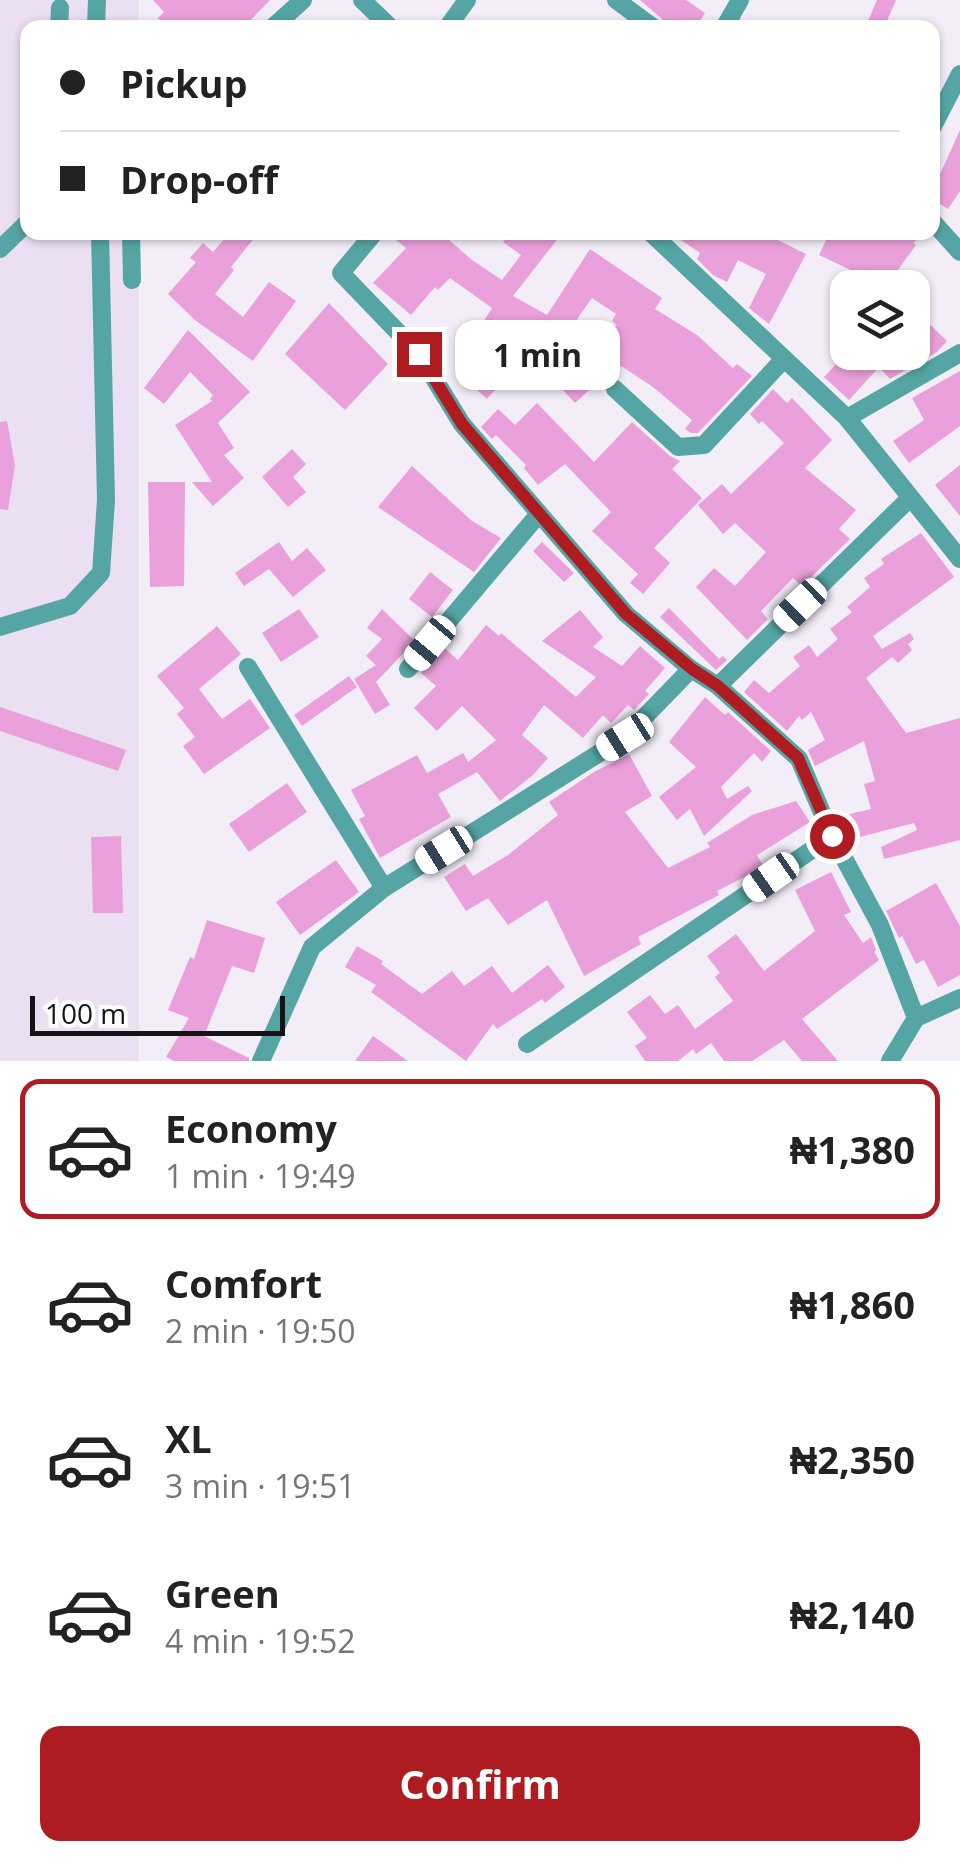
<!DOCTYPE html>
<html lang="en">
<head>
<meta charset="utf-8">
<style>
	:root { --surface:#fff; --page:#f2f2f2; --text:#222; --muted:#767676; --line:#e0e0e0; --accent:#ae1c21 }
	body { margin:0; font-family:"Open Sans",sans-serif; background:var(--page); color:var(--text); height:100vh; display:flex; flex-direction:column; font-size:38px; white-space:nowrap }
	* { box-sizing:border-box; margin:0 }
	p { font-size:32px; color:var(--muted) }
	.icon { flex:none; width:55px; height:55px; fill:none; stroke:currentColor; stroke-width:2; stroke-linecap:round; stroke-linejoin:round }
	.map { position:relative; height:1061px; overflow:hidden }
	.side { display:flex; flex-direction:column; background:var(--surface); flex:1 }
	.side>* { flex:none }
	.top-card { position:absolute; left:20px; top:20px; width:920px; height:220px; border-radius:20px; box-shadow:0 2px 8px #0004; display:grid; align-content:center; height:220px; padding:0 40px; background:var(--surface) }
	.tools { position:absolute; left:830px; top:270px; display:grid; gap:20px }
	.tools a { display:grid; place-items:center; width:100px; height:100px; border-radius:20px; background:var(--surface); box-shadow:0 2px 8px #0004; font-size:50px }
	.scale { position:absolute; left:30px; bottom:25px; width:255px; box-sizing:border-box; padding-left:10px; border:5px solid #151316; border-top:0; font-size:28px; line-height:35px; white-space:nowrap; color:#151316; -webkit-text-stroke:8px #fdfcfe; paint-order:stroke }
	.end { position:absolute; width:45px; height:45px; margin:-22px; border:12px solid #ae1c21; background:#fff; box-shadow:0 0 0 5px #fff }
	.from { border-radius:50% }
	.bubble { position:absolute; height:70px; border-radius:20px; background:var(--surface); box-shadow:0 2px 8px #0004; font-size:32px; font-weight:700; line-height:70px; text-align:center }
	.car { position:absolute; width:30px; height:60px; margin:-30px -15px; border-radius:12px; box-shadow:0 0 8px 2px #0007; background:linear-gradient(#fff 24%,#345 0 40%,#fff 0 76%,#345 0 86%,#fff 0) }
	.top-card b { display:flex; align-items:center; gap:35px; height:95px; font-size:38px }
	.top-card b+b { border-top:2px solid var(--line) }
	.top-card i { width:25px; height:25px; background:var(--text) }
	ul { padding:18px 0 0; list-style:none }
	li { display:flex; align-items:center; gap:30px; height:140px; margin:0 20px 15px; padding:0 20px; border:5px solid transparent; border-radius:20px }
	li div { flex:1 }
	li b { display:block; font-size:38px }
	li em { font-style:normal; font-weight:700 }
	li.active { border-color:var(--accent) }
	li>.icon { width:90px; height:90px; stroke-width:1.5 }
	.action { display:flex; gap:20px; margin-top:auto; padding:20px 40px }
	.action a { flex:1; height:115px; border-radius:20px; background:var(--accent); color:#fff; font-size:40px; font-weight:700; line-height:115px; text-align:center }
	.map>svg:first-child { display:block }
</style>
</head>
<body>
<div class="map">
<svg width="960" height="1061" viewBox="0 0 960 1061">
	<rect width="100%" height="100%" fill="#f3edf7"/>
	<path fill="#eae0f1" d="M0 0H139V27L28 28V232L139 233V1061H0Z"/>
	<g fill="#eaa0da" fill-rule="evenodd">
		<path d="M153 0H270L243 28H168L158 18 164 12Z"/>
		<path d="M640 0H686L705 13 695 28H666L662 19Z"/>
		<path d="M877 0H896L884 28H865Z"/>
		<path d="M960 130V191L948 209 932 199V181L936 183Z"/>
		<path d="M230 232H259L231 267 234 270 215 294 243 317 269 282 296 301 253 361 196 321 168 294 196 262 190 258 203 243 213 252Z"/>
		<path d="M402 232H440L472 260 502 280 521 255 503 242 510 232H563L513 296 547 315 590 249 662 298 655 309 697 335 733 368 737 364 752 376 698 433H691L685 429 692 420 653 387 621 366 610 376 607 373 575 403 559 386 569 376 535 345 487 399 475 388 489 372 462 356 492 308 450 278 438 290 435 287 411 315 373 283 406 248 396 240ZM592 298 616 314 612 321 617 325 594 346 573 325Z"/>
		<path d="M669 232H774L772 237 806 254 769 324 749 308 766 274 738 260 727 282 713 275 697 259 700 253Z"/>
		<path d="M830 232H925L913 243 916 245 897 271 913 288H849L861 275 819 255Z"/>
		<path d="M329 303 388 364 345 410 285 354Z"/>
		<path d="M912 307 947 341 937 352 890 379 879 367 849 400 824 377 847 352H912Z"/>
		<path d="M188 330 250 392 218 423 234 448 224 455 244 478 213 506 192 482H212L175 425 212 401 210 399 213 395 190 372 164 404 144 388Z"/>
		<path d="M960 371V426L909 463 893 441 924 420 912 398Z"/>
		<path d="M773 389 787 403 792 398 832 440 805 468 856 510 839 529 850 539 802 586 793 578 761 611 768 619 747 640 696 587 714 568 735 586 766 552 735 523 723 534 698 505 722 484 731 494 784 443 762 421 759 424 750 414Z"/>
		<path d="M537 403 594 462 632 422 670 456 680 461 672 469 702 498 654 548 670 563 643 594 630 583 638 574 592 531 611 512 565 464 538 485 524 468 526 465 496 435 492 439 481 427 498 409 515 425Z"/>
		<path d="M7 421 15 465 8 510 0 509V422Z"/>
		<path d="M292 449 306 464 293 477 306 492 288 507 262 477Z"/>
		<path d="M960 465V516L935 485Z"/>
		<path d="M412 466 472 521 501 538 474 572 378 507Z"/>
		<path d="M148 482H185L184 586 150 587Z"/>
		<path d="M921 533 954 577 873 636 882 649 910 633 914 639 908 644 912 650 898 663 892 657 866 678 906 733 960 718V840L884 859 881 847 917 830 914 823 848 840 837 817 871 809 864 784 875 781 864 741 815 766 808 750 825 740 811 712 802 720 799 716 787 731 744 692 754 680 769 693 800 666 793 657 809 645 817 657 838 639 830 629 852 612 847 607 870 587 864 578 884 564 881 559Z"/>
		<path d="M279 542 292 561 307 548 326 570 293 597 269 569 244 586 235 573Z"/>
		<path d="M542 542 574 573 564 582 533 551Z"/>
		<path d="M430 572 453 590 432 617 409 599Z"/>
		<path d="M669 608 719 659 723 656 727 660 716 670 660 617Z"/>
		<path d="M299 609 319 637 281 662 262 633Z"/>
		<path d="M382 609 415 641 376 682 390 705 375 714 354 679 376 665 366 656 382 639 367 628Z"/>
		<path d="M580 610 603 637 593 647 622 666 640 646 665 668 645 691 649 694 647 696 634 710 628 705 611 723 603 715 583 738 544 705 522 735 548 758 533 775 500 801 477 772 438 794 451 817 380 858 359 819 365 816 351 790 417 755 427 773 463 753 468 762 496 740 462 706 437 731 414 708 436 686 421 673 443 647 458 660 486 625 499 636 501 633 576 697 596 677 542 641Z"/>
		<path d="M217 626 241 654 199 689 222 719 250 699 270 728 204 774 183 746 195 737 177 714 184 708 157 676Z"/>
		<path d="M349 676 357 687 302 726 294 715Z"/>
		<path d="M705 697 725 715 728 712 771 751 762 762 754 753 721 787 727 799 748 786 752 791 704 836 690 809 677 820 659 797 696 767 669 742Z"/>
		<path d="M0 707 126 750 118 771 0 731Z"/>
		<path d="M629 754 652 796 625 812 668 868 710 847 707 843 752 815 796 801 810 822 757 855 764 867 717 891 719 895 638 937 641 944 584 976 547 900 508 925 488 898 466 911 444 877 465 864 473 876 508 855 558 815 549 802 594 772Z"/>
		<path d="M287 783 307 812 249 852 229 824Z"/>
		<path d="M121 836 123 913H93L91 837Z"/>
		<path d="M336 860 359 892 300 935 276 902Z"/>
		<path d="M831 872 851 912 844 915 863 943 871 937 876 950 874 952 879 960 802 1019 838 1061H802L784 1040 752 1061H724L711 1043 696 1054 693 1049 678 1061H645L635 1046 647 1038 627 1012 650 995 665 1014 678 1005 695 1029 733 1001 715 977 720 973 707 956 736 934 764 971 815 931 795 890Z"/>
		<path d="M936 883 960 926V975L938 987 924 960 916 964 902 936 899 938 886 911Z"/>
		<path d="M207 920 265 938 254 973 232 966 204 1036 249 1058V1061H174L166 1057 189 1018 168 1010 190 957 194 959Z"/>
		<path d="M357 946 383 961 381 964 422 994 452 971 464 986 492 966 512 993 548 965 565 987 545 1003 542 999 497 1029 493 1024 466 1061 371 992 376 985 345 967Z"/>
		<path d="M373 1036 408 1061H355Z"/>
	</g>
	<g fill="none" stroke-linecap="round" stroke-linejoin="round">
		<g stroke="#55a5a4" stroke-width="18">
			<path d="M362 0 391 28"/>
			<path d="M616 0 654 28"/>
			<path d="M59 28 60 8"/>
			<path d="M96 28 97 0"/>
			<path d="M272 28 303 0"/>
			<path d="M447 28 467 0"/>
			<path d="M724 28 740 0"/>
			<path d="M932 128 960 74"/>
			<path d="M932 221 960 252"/>
			<path d="M131 232 132 280"/>
			<path d="M375 232 341 273 419 354 462 424 626 614 691 669 718 686 799 759 832 836 880 925 916 1018"/>
			<path d="M650 232 847 418 960 559"/>
			<path d="M0 249 28 222"/>
			<path d="M615 389 678 447 704 445 783 360"/>
			<path d="M847 418 960 353"/>
			<path d="M0 627 70 606 101 573 106 500 100 232"/>
			<path d="M248 667 384 888"/>
			<path d="M408 669 538 515"/>
			<path d="M718 686 910 498"/>
			<path d="M527 1044 832 836"/>
			<path d="M261 1061 312 947 384 888 625 737 691 669"/>
			<path d="M890 1061 916 1018 960 998"/>
		</g>
	</g>
	<g fill="none" stroke-linecap="round" stroke-linejoin="round">
		<path stroke="#ae1c21" stroke-width="12" d="M419 354 462 424 626 614 692 669 718 686 798 758 832 836"/>
	</g>
</svg>
<div class="tools">
<a><svg class="icon" aria-label="layers" viewBox="0 0 24 24"><path d="M12 4l9 5-9 5-9-5zM3 14l9 5 9-5"/></svg></a>
</div>
<div class="scale">100 m</div>
<i class="end from" style="left:832px;top:836px"></i>
<i class="end" style="left:419px;top:354px"></i>
<div class="bubble" style="left:455px;top:320px;width:165px">1 min</div>
<i class="car" style="left:800px;top:605px;rotate:226deg"></i>
<i class="car" style="left:430px;top:643px;rotate:220deg"></i>
<i class="car" style="left:625px;top:737px;rotate:238deg"></i>
<i class="car" style="left:444px;top:850px;rotate:238deg"></i>
<i class="car" style="left:771px;top:877px;rotate:235deg"></i>
<div class="top-card">
<b><i class="from"></i>Pickup</b>
<b><i></i>Drop-off</b>
</div>
</div>
<section class="side">
<ul>
<li class="active"><svg class="icon" aria-label="car" viewBox="0 0 24 24"><path d="M5 17H2v-5l4-1 3-4h7l3 4 3 1v5h-3M9 17h6M6 11h13"/><circle cx="7" cy="17" r="2"/><circle cx="17" cy="17" r="2"/></svg><div><b>Economy</b><p>1 min · 19:49</p></div><em>₦1,380</em></li>
<li><svg class="icon" aria-label="car" viewBox="0 0 24 24"><path d="M5 17H2v-5l4-1 3-4h7l3 4 3 1v5h-3M9 17h6M6 11h13"/><circle cx="7" cy="17" r="2"/><circle cx="17" cy="17" r="2"/></svg><div><b>Comfort</b><p>2 min · 19:50</p></div><em>₦1,860</em></li>
<li><svg class="icon" aria-label="car" viewBox="0 0 24 24"><path d="M5 17H2v-5l4-1 3-4h7l3 4 3 1v5h-3M9 17h6M6 11h13"/><circle cx="7" cy="17" r="2"/><circle cx="17" cy="17" r="2"/></svg><div><b>XL</b><p>3 min · 19:51</p></div><em>₦2,350</em></li>
<li><svg class="icon" aria-label="car" viewBox="0 0 24 24"><path d="M5 17H2v-5l4-1 3-4h7l3 4 3 1v5h-3M9 17h6M6 11h13"/><circle cx="7" cy="17" r="2"/><circle cx="17" cy="17" r="2"/></svg><div><b>Green</b><p>4 min · 19:52</p></div><em>₦2,140</em></li>
</ul>
<div class="action"><a>Confirm</a></div>
</section>
</body>
</html>
